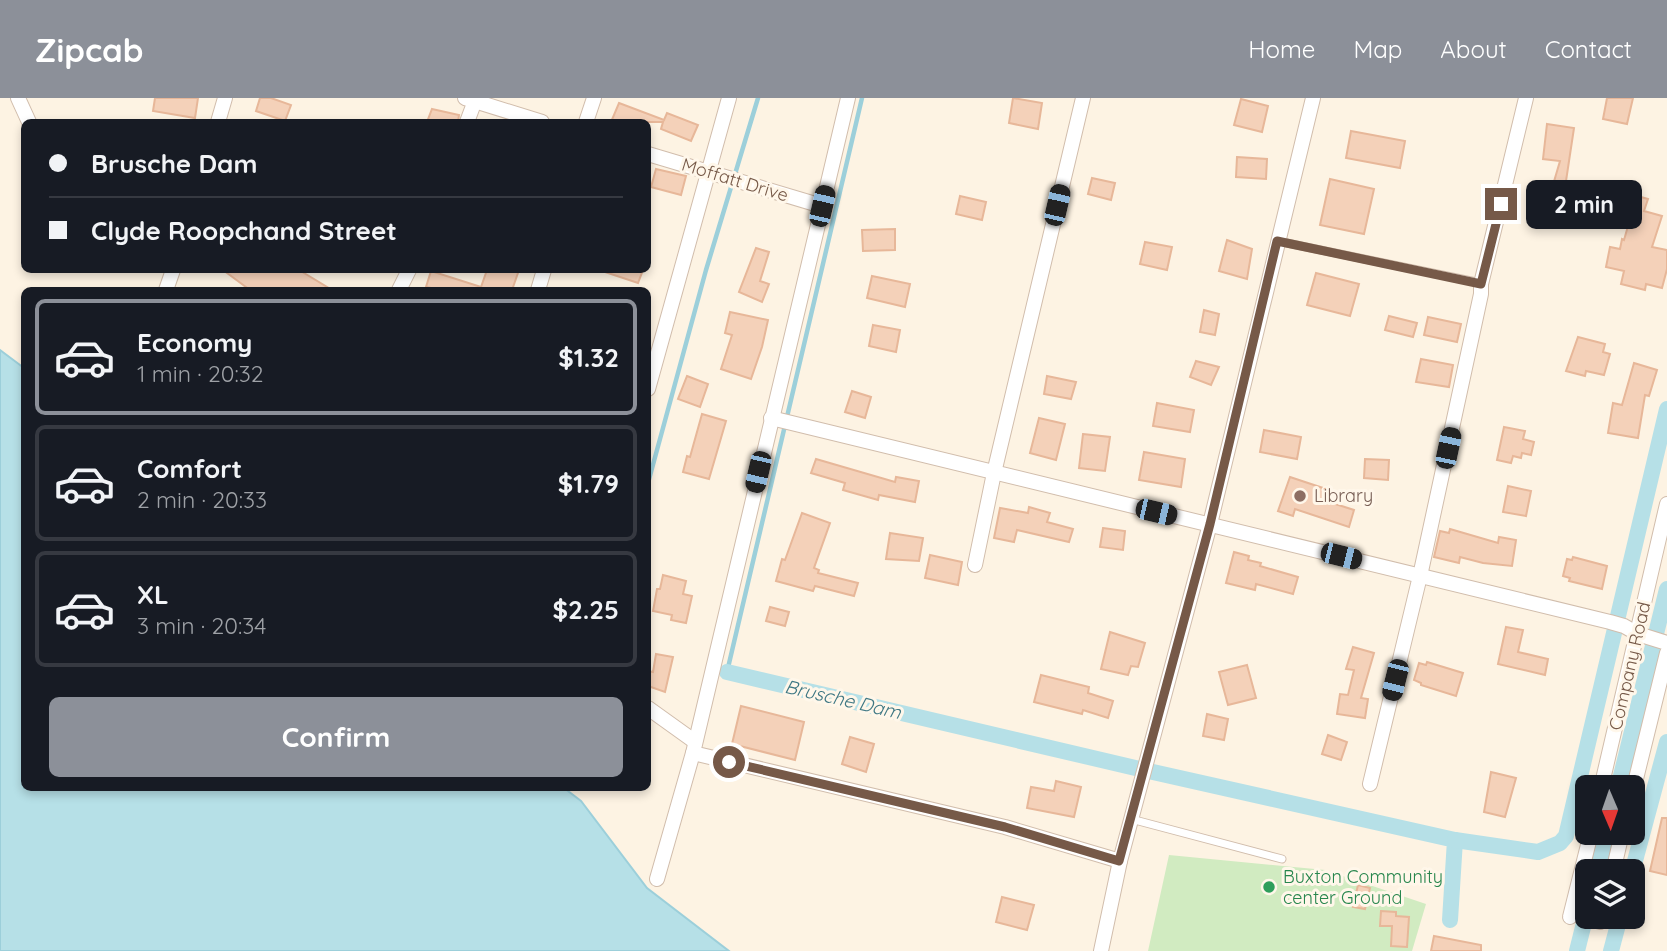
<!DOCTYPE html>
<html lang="en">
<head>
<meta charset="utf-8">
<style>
	:root { --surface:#171b24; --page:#242831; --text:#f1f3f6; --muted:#9ea1a6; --line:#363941; --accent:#8c9099 }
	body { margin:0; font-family:Quicksand,sans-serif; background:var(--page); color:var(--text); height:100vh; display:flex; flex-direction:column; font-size:26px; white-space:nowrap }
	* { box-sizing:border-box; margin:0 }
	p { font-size:23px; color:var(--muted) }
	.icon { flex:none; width:38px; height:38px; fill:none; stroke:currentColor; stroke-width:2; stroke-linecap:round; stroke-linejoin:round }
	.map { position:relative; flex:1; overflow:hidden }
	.side { position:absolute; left:21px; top:189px; width:630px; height:504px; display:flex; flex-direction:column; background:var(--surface); border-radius:10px; box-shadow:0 4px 10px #0003 }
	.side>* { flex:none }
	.banner { position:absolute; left:21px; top:21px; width:630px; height:154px; border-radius:10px; box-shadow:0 4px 10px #0003; display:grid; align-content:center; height:154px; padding:0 28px; background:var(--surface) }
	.needle { width:46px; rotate:178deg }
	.controls { position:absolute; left:1575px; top:677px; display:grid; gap:14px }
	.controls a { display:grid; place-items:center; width:70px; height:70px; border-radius:10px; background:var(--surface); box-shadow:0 4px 10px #0003; font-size:35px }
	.end { position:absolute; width:32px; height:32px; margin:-16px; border:9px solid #765948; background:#fff; box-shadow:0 0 0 4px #fff }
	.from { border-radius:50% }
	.bubble { position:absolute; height:49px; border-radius:10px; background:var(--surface); box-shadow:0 4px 10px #0003; font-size:23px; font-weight:700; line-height:49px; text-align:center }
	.car { position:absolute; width:21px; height:42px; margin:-21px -10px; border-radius:9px; box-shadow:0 0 5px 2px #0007; background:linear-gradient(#222 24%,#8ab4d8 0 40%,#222 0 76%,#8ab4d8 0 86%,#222 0) }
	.banner b { display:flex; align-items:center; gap:24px; height:66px; font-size:26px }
	.banner b+b { border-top:2px solid var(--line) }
	.banner i { width:18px; height:18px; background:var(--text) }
	ul { padding:12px 0 0; list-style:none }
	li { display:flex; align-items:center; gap:21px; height:116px; margin:0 14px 10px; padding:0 14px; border:4px solid var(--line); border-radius:10px }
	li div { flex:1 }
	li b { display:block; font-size:26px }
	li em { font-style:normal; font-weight:700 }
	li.current { border-color:var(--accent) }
	li>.icon { width:63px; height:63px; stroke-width:1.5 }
	.action { display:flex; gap:14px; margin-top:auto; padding:14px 28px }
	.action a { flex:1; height:80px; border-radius:10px; background:var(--accent); color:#fff; font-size:28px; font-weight:700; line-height:80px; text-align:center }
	header { display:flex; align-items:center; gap:42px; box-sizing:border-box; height:98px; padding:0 35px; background:var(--accent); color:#fff }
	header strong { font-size:33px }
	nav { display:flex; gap:38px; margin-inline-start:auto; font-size:24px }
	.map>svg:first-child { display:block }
</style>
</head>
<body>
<header>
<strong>Zipcab</strong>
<nav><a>Home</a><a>Map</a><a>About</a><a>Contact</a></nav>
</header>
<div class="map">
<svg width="1667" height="853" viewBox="0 0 1667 853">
	<rect width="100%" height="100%" fill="#fdf3e3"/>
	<path fill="#d1ebc1" d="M1169 757 1325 772 1426 806 1412 853H1148Z"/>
	<path fill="#b6e0e7" stroke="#9ccfda" stroke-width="2" d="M0 252 24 270V690H564L581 703 647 790 729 853H0Z"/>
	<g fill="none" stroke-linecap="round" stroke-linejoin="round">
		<g stroke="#9ccfda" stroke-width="4.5">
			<path d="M648 385 706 172 758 0"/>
			<path d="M727 574 862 0"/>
		</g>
		<g stroke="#b6e0e7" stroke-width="16">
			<path d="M727 574 1144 672 1455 742 1450 822"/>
			<path d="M1618 690 1667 491"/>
			<path d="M1455 742 1538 754 1560 745 1566 738 1667 311"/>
			<path d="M1597 774 1607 735"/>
			<path d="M1632 774 1667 644"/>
			<path d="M1577 853 1587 813"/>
			<path d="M1611 853 1620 819"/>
		</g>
	</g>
	<g fill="#f4d1b9" stroke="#e7b799" stroke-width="2">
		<path d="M155 0H198L195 20 153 13Z"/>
		<path d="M260 0H271L291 7 285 23 256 13Z"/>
		<path d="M1013 0 1042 5 1038 31 1009 25Z"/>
		<path d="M1607 0H1633L1627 26 1603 21Z"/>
		<path d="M1241 1 1268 8 1262 34 1234 27Z"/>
		<path d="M619 5 664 22 667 15 698 27 691 43 661 31 663 24H611Z"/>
		<path d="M432 11 459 17 458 24H427Z"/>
		<path d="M1547 26 1574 30 1566 83 1600 92 1596 108 1550 97 1560 63 1543 61Z"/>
		<path d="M1351 33 1405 43 1400 70 1346 60Z"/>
		<path d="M1237 59 1267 61 1266 81 1236 79Z"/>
		<path d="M656 71 686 78 681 97 651 89Z"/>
		<path d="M1092 80 1115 85 1111 102 1088 96Z"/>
		<path d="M1330 81 1374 91 1364 136 1320 127Z"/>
		<path d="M1630 96 1648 101 1644 113 1662 118 1652 149 1667 152V171L1662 190 1646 186 1645 192 1621 186 1624 173 1606 169 1610 149 1620 151 1622 141 1624 142 1632 114 1625 112Z"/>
		<path d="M960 98 986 104 982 122 956 116Z"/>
		<path d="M895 131V152L863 153 862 132Z"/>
		<path d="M1227 142 1252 151 1247 181 1219 173Z"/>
		<path d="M1145 144 1172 149 1167 172 1140 166Z"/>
		<path d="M756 150 769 154 760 183 769 186 762 204 739 194Z"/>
		<path d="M223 172H299L332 192H250Z"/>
		<path d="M487 172H519L512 192H441L426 189 431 173 481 189Z"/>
		<path d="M605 172H643L638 185 605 174Z"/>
		<path d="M1316 175 1359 186 1350 218 1307 207Z"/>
		<path d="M872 178 910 186 905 209 867 200Z"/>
		<path d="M1204 212 1219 216 1215 237 1200 234Z"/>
		<path d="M730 214 768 222 762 249 751 281 721 271 732 237 725 235Z"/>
		<path d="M1389 218 1417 225 1413 239 1385 232Z"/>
		<path d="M1428 219 1461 226 1457 244 1424 237Z"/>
		<path d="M873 227 900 232 896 254 869 248Z"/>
		<path d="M1578 239 1605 246 1603 254 1610 256 1604 277 1586 273 1585 278 1566 273Z"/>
		<path d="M1421 261 1453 267 1449 289 1416 284Z"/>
		<path d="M1196 263 1219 269 1211 287 1190 279Z"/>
		<path d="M1634 265 1657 272 1649 298 1645 297 1638 340 1608 335 1613 305 1622 307Z"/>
		<path d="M687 278 708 286 700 309 678 301Z"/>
		<path d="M1047 278 1076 284 1071 301 1044 296Z"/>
		<path d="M852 293 871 299 865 320 845 314Z"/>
		<path d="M1157 305 1194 312 1190 334 1153 328Z"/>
		<path d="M702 316 726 323 709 381 683 374 687 358 690 359Z"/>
		<path d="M1039 320 1065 326 1056 362 1030 355Z"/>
		<path d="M1504 329 1525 333 1523 341 1534 344 1531 357 1522 355 1521 360 1513 358 1511 365 1497 362Z"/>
		<path d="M1264 332 1301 339 1297 361 1260 354Z"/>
		<path d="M1083 336 1110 339 1105 373 1079 370Z"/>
		<path d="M1144 354 1185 361 1181 389 1139 382Z"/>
		<path d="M816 361 895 384 896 379 919 383 915 404 879 397 878 402 843 392 845 385 811 375Z"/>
		<path d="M1365 361 1389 362 1388 382 1364 380Z"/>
		<path d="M1290 379 1329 392 1326 403 1354 412 1349 429 1295 411 1293 418 1278 413Z"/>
		<path d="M1508 388 1531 393 1526 418 1503 414Z"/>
		<path d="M1029 409 1050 415 1047 424 1073 431 1069 444 1017 432 1014 444 994 440 1000 410 1028 415Z"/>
		<path d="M802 415 830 425 814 470 819 472 818 475 858 485 854 498 815 488 813 493 776 483 782 461 785 462Z"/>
		<path d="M1103 430 1125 433 1123 452 1100 449Z"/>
		<path d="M1450 431 1498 445 1499 439 1516 442 1512 468 1483 465 1460 459 1459 465 1434 459 1440 433 1449 435Z"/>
		<path d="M890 435 923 440 919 463 886 461Z"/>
		<path d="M1234 454 1249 458 1248 462 1261 465 1260 468 1298 479 1293 496 1256 486 1255 492 1226 485Z"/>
		<path d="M930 457 962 464 958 487 925 480Z"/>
		<path d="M1573 459 1607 468 1602 491 1569 483 1570 480 1563 478 1567 461 1572 462Z"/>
		<path d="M663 477 686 483 683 496 692 498 686 525 671 522 672 517 653 513 657 491H660Z"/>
		<path d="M770 509 789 514 785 528 766 523Z"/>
		<path d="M1506 529 1523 532 1518 554 1548 561 1545 577 1498 566Z"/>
		<path d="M1110 534 1145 545 1138 569 1131 568 1128 577 1101 571Z"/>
		<path d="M1353 549 1374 555 1361 600 1368 601 1365 620 1337 616 1340 596 1348 597 1354 572 1346 571Z"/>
		<path d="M656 556 673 559 665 594 648 588V573L653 574Z"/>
		<path d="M1427 564 1463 575 1456 598 1421 587V585L1414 582 1419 565 1426 567Z"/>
		<path d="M1247 567 1256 600 1228 607 1219 574Z"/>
		<path d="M1041 577 1089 589 1088 595 1113 603 1108 620 1083 612 1082 616 1034 604Z"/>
		<path d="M741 608 804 624 795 662 732 646Z"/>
		<path d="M1207 616 1228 621 1224 642 1203 638Z"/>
		<path d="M1328 637 1347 644 1341 662 1322 656Z"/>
		<path d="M850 639 874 646 866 674 842 666Z"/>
		<path d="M1491 674 1516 680 1505 719 1484 714Z"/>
		<path d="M1056 683 1081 689 1074 719 1027 710 1031 689 1054 693Z"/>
		<path d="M1662 720H1667V777L1650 773Z"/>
		<path d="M1358 787 1370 790 1365 811 1353 809Z"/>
		<path d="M1002 799 1034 807 1027 832 996 824Z"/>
		<path d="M1381 813 1396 814V818L1409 819 1407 849 1391 848 1392 828H1380Z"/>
		<path d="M1434 838 1481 847V853H1431Z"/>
	</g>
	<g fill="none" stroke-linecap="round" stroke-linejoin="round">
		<g stroke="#d1bdac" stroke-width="9">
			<g id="lane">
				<path d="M1277 143 1481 185"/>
				<path d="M1131 721 1282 761"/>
			</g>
		</g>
		<g stroke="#d1bdac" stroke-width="16">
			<g id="street">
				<path d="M18 0 29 24"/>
				<path d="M465 0 542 24"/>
				<path d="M848 0 693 655 1005 729 1120 763"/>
				<path d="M218 24 225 0"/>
				<path d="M467 24 476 0"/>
				<path d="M586 24 594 0"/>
				<path d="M648 56 822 108"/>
				<path d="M166 192 173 172"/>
				<path d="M399 192 409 172"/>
				<path d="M538 192 544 172"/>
				<path d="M648 291 729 0"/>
				<path d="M771 320 1610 524 1624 528 1638 536 1667 545"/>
				<path d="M975 467 994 375 1083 0"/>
				<path d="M648 610 694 643"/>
				<path d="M1370 686 1420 478 1481 196V186L1526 0"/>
				<path d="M1601 690 1667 406"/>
				<path d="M1633 693 1667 555"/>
				<path d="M1613 774 1622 735"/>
				<path d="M657 781 693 655"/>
				<path d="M1570 819 1591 735"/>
				<path d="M1600 824 1601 819"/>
				<path d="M1101 853 1120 763 1210 426 1313 0"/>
			</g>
		</g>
		<use href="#lane" stroke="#fff" stroke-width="7"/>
		<use href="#street" stroke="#fff" stroke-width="14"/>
	</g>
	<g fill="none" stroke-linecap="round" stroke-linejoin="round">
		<path stroke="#765948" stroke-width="9" d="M729 664 1005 729 1119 763 1210 426 1277 143 1481 186 1501 106"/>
	</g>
	<circle fill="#8d6e63" stroke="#fff7ea" stroke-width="2.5" cx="1300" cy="398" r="7"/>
	<circle fill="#2e9e5b" stroke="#fff7ea" stroke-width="2.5" cx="1269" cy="789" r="7"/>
	<g text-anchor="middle" stroke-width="6" stroke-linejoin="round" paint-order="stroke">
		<g font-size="18" fill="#765948" stroke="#fff7ea">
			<text transform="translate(735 82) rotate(17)" y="6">Moffatt Drive</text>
			<text transform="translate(1630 568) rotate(-77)" y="6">Company Road</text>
		</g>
		<g font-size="18" fill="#785e54" stroke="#fff7ea" text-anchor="start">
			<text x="1314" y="404">Library</text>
		</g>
		<g font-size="18" fill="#27864d" stroke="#fff7ea" text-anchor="start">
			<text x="1283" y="785">Buxton Community<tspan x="1283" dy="21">center Ground</tspan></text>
		</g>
		<g font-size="19" font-style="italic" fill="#3e7783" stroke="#fff7ea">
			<text transform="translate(843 601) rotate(13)" y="7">Brusche Dam</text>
		</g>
	</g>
</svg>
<div class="controls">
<a><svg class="needle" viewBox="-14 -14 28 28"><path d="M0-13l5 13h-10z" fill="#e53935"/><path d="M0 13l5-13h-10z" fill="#9ea1a6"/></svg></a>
<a><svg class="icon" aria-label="layers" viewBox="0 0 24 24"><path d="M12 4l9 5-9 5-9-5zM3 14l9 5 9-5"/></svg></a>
</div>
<i class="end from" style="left:729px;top:664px"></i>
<i class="end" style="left:1501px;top:106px"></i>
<div class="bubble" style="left:1526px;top:82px;width:116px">2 min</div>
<i class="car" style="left:1057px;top:107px;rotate:13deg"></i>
<i class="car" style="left:822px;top:108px;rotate:13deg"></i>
<i class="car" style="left:1448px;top:350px;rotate:12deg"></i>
<i class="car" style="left:758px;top:374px;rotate:193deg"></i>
<i class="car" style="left:1156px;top:414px;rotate:103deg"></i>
<i class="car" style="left:1341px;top:458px;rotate:104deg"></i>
<i class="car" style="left:1395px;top:582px;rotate:194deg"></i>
<div class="banner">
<b><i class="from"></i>Brusche Dam</b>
<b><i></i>Clyde Roopchand Street</b>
</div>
<section class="side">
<ul>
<li class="current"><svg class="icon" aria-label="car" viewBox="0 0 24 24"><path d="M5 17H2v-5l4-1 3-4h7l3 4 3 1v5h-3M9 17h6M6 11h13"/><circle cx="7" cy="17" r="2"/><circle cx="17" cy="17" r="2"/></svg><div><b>Economy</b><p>1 min · 20:32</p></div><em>$1.32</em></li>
<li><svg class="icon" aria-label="car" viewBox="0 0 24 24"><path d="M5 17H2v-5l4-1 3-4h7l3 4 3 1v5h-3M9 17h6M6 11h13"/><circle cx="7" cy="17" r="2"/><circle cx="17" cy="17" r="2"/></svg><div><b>Comfort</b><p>2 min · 20:33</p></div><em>$1.79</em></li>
<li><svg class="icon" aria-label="car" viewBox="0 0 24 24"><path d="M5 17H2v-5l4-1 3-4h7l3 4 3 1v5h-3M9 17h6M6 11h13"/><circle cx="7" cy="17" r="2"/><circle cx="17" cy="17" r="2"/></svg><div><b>XL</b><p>3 min · 20:34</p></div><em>$2.25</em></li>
</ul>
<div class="action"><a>Confirm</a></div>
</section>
</div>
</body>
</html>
